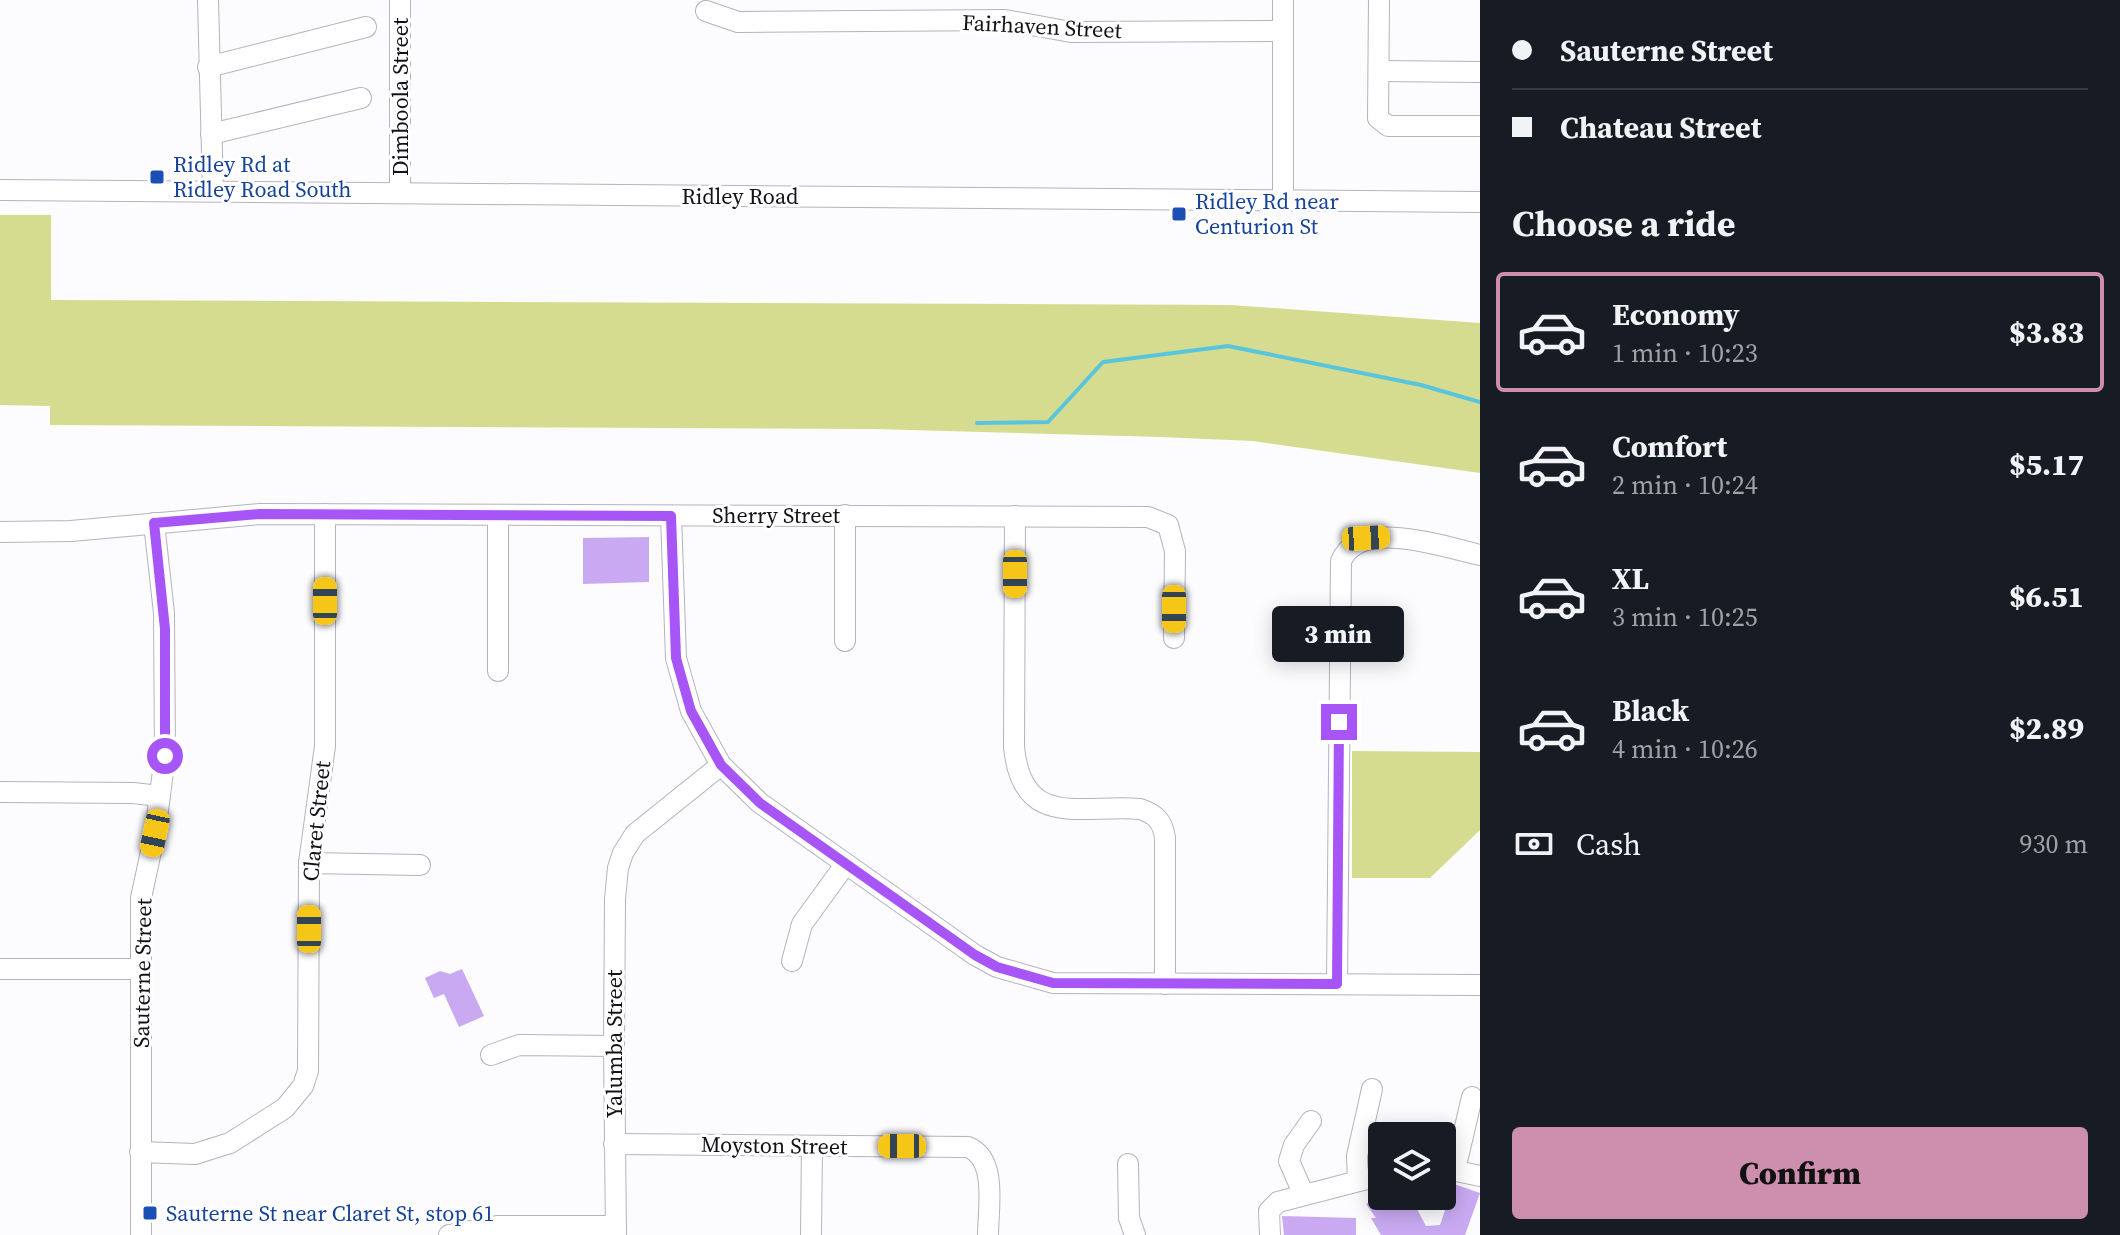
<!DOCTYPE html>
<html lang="en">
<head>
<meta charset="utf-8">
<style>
	:root { --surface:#171b24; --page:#242831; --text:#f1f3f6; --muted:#9ea1a6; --line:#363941; --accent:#ce8faf }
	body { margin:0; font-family:"Source Serif 4",serif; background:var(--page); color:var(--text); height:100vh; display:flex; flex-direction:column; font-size:30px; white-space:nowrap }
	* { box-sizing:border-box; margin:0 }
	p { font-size:26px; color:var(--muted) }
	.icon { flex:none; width:44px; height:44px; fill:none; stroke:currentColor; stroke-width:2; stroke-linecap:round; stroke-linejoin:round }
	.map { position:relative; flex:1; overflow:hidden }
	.panel { display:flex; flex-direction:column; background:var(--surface); width:640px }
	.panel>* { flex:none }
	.hud { display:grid; align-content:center; height:176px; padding:0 32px; background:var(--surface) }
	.fabs { position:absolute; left:1368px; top:1122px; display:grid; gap:16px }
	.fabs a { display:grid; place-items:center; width:88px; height:88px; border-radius:8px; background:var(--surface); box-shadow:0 4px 20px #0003; font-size:40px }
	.end { position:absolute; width:36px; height:36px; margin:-18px; border:10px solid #a855f7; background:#fff; box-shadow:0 0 0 4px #fff }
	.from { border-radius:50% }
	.bubble { position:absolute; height:56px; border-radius:8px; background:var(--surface); box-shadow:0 4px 20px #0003; font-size:26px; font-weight:800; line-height:56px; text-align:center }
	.car { position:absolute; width:24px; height:48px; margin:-24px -12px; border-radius:10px; box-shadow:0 0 6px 2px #0007; background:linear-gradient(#f5c518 24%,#345 0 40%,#f5c518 0 76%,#345 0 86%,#f5c518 0) }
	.hud b { display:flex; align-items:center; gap:28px; height:76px; font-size:30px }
	.hud b+b { border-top:2px solid var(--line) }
	.hud i { width:20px; height:20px; background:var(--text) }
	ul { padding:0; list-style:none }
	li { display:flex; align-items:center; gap:24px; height:120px; margin:0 16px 12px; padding:0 16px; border:4px solid transparent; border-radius:8px }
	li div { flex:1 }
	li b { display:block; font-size:30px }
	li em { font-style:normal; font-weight:800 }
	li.selected { border-color:var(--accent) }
	li>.icon { width:72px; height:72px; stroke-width:1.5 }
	h2 { padding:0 32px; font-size:36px; line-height:96px }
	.pay { display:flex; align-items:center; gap:20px; height:88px; padding:0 32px; font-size:30px }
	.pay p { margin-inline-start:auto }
	.button { display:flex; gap:16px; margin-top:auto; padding:16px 32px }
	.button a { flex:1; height:92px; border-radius:8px; background:var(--accent); color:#111; font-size:32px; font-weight:800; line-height:92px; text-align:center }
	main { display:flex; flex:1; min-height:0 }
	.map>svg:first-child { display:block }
</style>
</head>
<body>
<main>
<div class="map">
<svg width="1480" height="1235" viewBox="0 0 1480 1235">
	<rect width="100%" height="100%" fill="#fcfbfe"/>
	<g fill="#d6dc8f">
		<path d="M0 215H51V300L1231 305 1480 323V473L1253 441 1160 437 874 429 50 425V406L0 405Z"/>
		<path d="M1352 751 1480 752V830L1430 878H1352Z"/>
	</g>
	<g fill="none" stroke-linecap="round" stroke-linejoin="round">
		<path stroke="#58c5dd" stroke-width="4" d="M977 423 1048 422 1103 362 1228 346 1421 385 1480 402"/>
	</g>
	<g fill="#c9aaf2">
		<path d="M649 537V582L583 584V538Z"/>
		<path d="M462 969 484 1016 459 1027 444 994 434 998 425 978 440 971 450 974Z"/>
		<path d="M1454 1184 1480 1193 1465 1235H1381L1371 1218H1376L1366 1204 1381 1196H1410L1426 1226 1440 1225Z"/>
		<path d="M1282 1216 1356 1218V1235H1284Z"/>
	</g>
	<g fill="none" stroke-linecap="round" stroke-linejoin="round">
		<g stroke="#b7b1c0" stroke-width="22">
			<g id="minor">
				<path d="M208 0 213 191"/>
				<path d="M400 0V193"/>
				<path d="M1283 0V199"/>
				<path d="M1379 0 1378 118 1388 126H1480"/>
				<path d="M706 11 738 22 1005 20 1071 32 1283 31"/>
				<path d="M208 67 366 27"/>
				<path d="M1379 71 1480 72"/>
				<path d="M211 134 361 98"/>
				<path d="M0 190 1480 202"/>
				<path d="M498 516V671"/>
				<path d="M671 516 676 658 691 711 721 765 760 803 975 955 997 967 1053 983 1480 985"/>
				<path d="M1015 516 1014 747C1022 830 1081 804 1140 809 1156 814 1163 822 1165 838V984"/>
				<path d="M0 532 71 531 260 514 1148 517 1168 525 1175 551 1174 638"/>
				<path d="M845 641V515"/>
				<path d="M0 792 133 793 160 796"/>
				<path d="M309 863 420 865"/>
				<path d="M792 961 802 924 845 865"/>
				<path d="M0 969H140"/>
				<path d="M1337 984 1341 561C1360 517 1444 547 1480 555"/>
				<path d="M491 1055 519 1045 614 1046"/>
				<path d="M614 1144 968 1147C998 1159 988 1209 988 1235"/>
				<path d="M140 1152 195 1154 230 1143 285 1108 303 1086 308 1071 309 863 325 746V514"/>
				<path d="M1128 1164 1129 1218 1135 1235"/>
				<path d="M1442 1168 1480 1176"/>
				<path d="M1455 1170 1472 1097"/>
				<path d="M1358 1180 1357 1156 1372 1089"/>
				<path d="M1303 1193 1289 1161 1294 1145 1311 1121"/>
				<path d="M141 1235V898L155 833 165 756 164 613 154 523"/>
				<path d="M449 1235 497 1226H615"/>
				<path d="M616 1235 614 1046 615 899 618 868 623 853 635 834 721 765"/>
				<path d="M811 1235 812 1146"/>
				<path d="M1270 1235 1269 1211 1278 1202 1382 1175"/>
			</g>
		</g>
		<use href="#minor" stroke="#fff" stroke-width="20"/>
	</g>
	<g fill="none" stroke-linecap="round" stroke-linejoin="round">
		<path stroke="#a855f7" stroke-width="10" d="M165 756V629L154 523 260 514 671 516 676 658 691 711 721 765 760 803 975 955 997 967 1053 983 1337 984 1339 722"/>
	</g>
	<g fill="#1a4fb4" stroke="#fff" stroke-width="3">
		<rect x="149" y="169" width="16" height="16" rx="4"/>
		<rect x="1171" y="206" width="16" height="16" rx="4"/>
		<rect x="142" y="1205" width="16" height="16" rx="4"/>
	</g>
	<g text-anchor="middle" stroke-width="6" stroke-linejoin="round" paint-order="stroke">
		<g font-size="22" fill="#131116" stroke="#fff">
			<text transform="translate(1042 26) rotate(3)" y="8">Fairhaven Street</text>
			<text transform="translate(400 97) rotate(-90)" y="8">Dimboola Street</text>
			<text x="740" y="204">Ridley Road</text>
			<text x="776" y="523">Sherry Street</text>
			<text transform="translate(316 821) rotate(-84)" y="8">Claret Street</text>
			<text transform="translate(142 973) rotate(-89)" y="8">Sauterne Street</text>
			<text transform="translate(614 1044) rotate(-90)" y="8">Yalumba Street</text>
			<text transform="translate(774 1145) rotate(1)" y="8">Moyston Street</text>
		</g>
		<g font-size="22" fill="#164399" stroke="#fff" text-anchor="start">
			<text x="173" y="172">Ridley Rd at<tspan x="173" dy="25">Ridley Road South</tspan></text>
			<text x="1195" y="209">Ridley Rd near<tspan x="1195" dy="25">Centurion St</tspan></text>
			<text x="166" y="1221">Sauterne St near Claret St, stop 61</text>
		</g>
	</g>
</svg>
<div class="fabs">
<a><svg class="icon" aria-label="layers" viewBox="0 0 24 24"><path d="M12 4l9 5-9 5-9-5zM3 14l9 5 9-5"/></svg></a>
</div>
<i class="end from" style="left:165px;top:756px"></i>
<i class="end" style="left:1339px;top:722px"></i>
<div class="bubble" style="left:1272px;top:606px;width:132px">3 min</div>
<i class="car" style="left:1366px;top:538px;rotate:87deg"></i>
<i class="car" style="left:1015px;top:574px;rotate:180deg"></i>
<i class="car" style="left:325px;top:601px;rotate:0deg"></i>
<i class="car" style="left:1174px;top:609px;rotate:180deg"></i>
<i class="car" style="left:155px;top:833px;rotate:192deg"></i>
<i class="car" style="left:309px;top:929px;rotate:0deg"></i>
<i class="car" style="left:902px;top:1146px;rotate:270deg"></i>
</div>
<section class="panel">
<div class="hud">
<b><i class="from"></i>Sauterne Street</b>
<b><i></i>Chateau Street</b>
</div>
<h2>Choose a ride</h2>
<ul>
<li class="selected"><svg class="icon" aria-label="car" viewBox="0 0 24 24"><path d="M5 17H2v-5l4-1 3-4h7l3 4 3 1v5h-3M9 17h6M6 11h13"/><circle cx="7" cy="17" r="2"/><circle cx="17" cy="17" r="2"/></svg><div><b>Economy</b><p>1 min · 10:23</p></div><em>$3.83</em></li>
<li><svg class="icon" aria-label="car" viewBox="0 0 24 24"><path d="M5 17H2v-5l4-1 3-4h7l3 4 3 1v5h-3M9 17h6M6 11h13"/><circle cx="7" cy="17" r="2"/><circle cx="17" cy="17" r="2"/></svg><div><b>Comfort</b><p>2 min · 10:24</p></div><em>$5.17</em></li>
<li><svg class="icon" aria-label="car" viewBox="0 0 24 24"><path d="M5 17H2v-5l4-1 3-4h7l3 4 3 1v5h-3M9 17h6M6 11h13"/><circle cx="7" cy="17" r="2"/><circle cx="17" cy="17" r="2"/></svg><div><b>XL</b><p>3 min · 10:25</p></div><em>$6.51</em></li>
<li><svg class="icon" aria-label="car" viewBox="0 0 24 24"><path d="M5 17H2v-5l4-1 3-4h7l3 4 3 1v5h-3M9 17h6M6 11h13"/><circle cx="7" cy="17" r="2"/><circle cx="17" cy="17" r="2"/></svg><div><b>Black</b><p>4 min · 10:26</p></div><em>$2.89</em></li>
</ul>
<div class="pay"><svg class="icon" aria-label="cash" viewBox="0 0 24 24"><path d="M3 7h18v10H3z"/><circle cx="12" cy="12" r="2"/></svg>Cash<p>930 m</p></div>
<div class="button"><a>Confirm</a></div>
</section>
</main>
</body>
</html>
